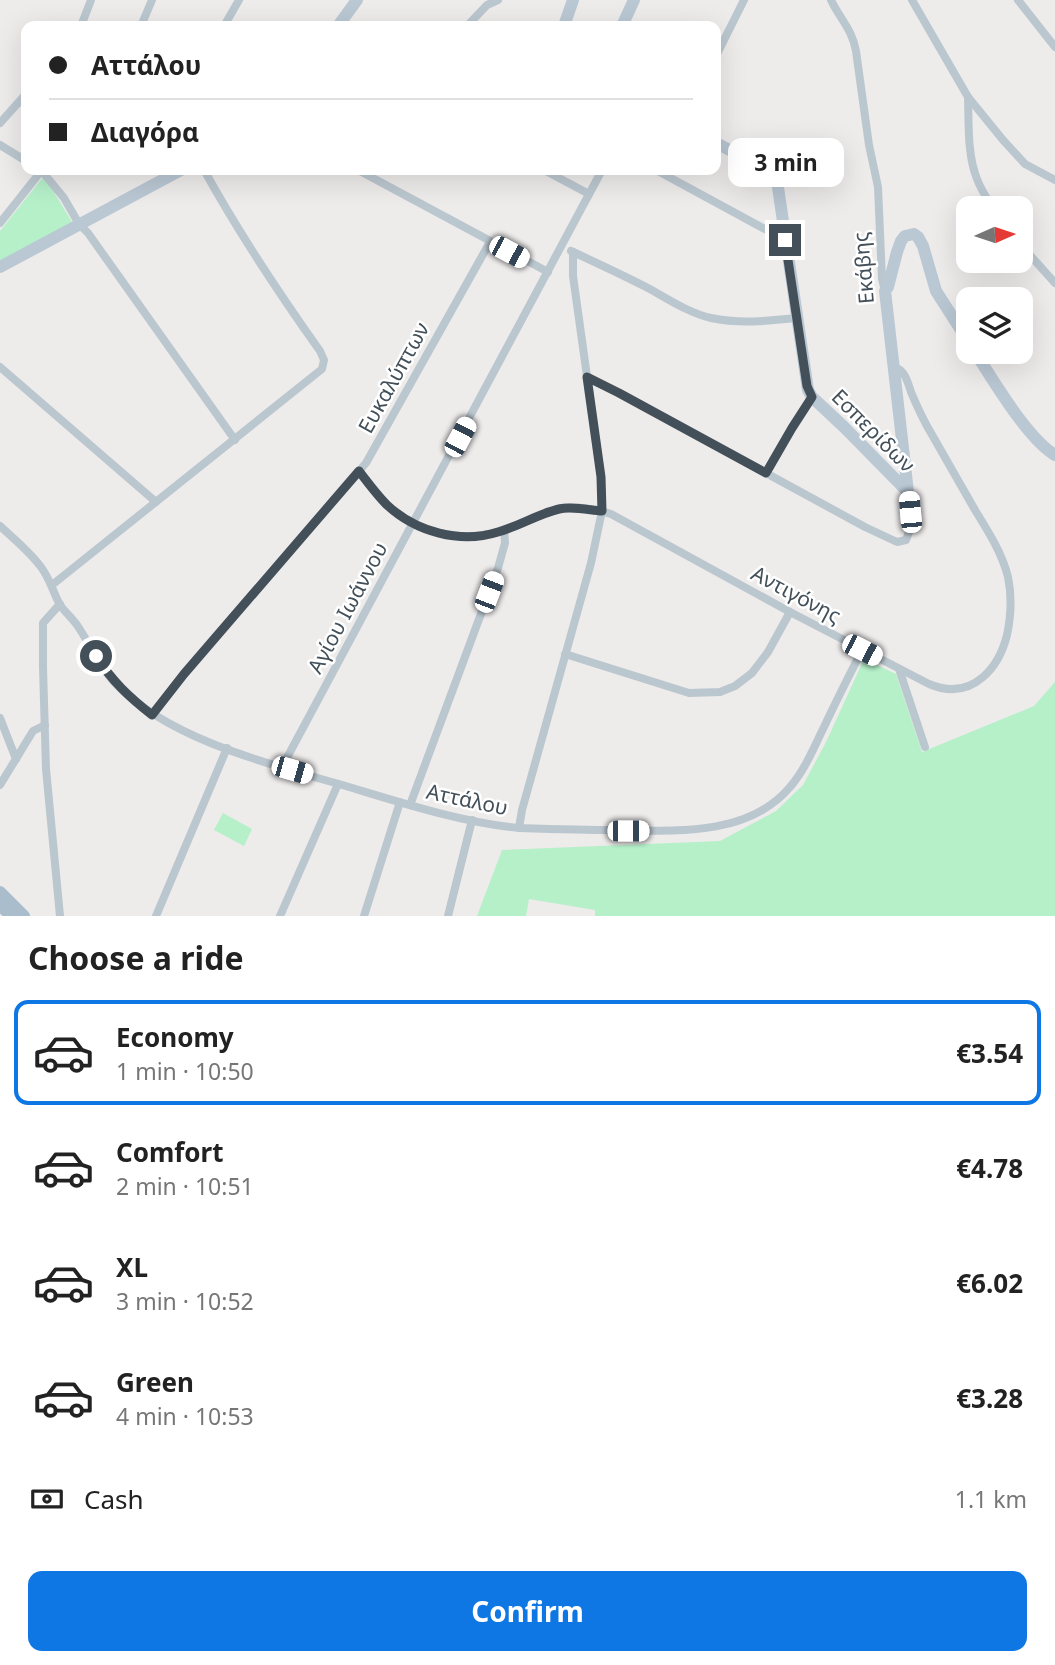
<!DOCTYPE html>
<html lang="en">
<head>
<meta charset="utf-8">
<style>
	:root { --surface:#fff; --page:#f6f6f6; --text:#222; --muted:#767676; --line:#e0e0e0; --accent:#0f77e4 }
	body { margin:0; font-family:"Noto Sans",sans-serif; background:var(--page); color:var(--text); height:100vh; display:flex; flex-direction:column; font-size:26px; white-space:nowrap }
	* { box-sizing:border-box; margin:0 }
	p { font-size:23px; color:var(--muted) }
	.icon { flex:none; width:38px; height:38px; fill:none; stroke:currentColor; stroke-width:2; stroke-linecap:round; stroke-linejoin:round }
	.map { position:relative; height:916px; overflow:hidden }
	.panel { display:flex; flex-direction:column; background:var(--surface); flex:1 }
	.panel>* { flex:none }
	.top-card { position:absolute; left:21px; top:21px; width:700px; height:154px; border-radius:14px; box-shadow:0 7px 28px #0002; display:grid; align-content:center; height:154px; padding:0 28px; background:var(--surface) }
	.needle { width:46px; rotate:87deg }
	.buttons { position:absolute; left:956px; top:196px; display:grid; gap:14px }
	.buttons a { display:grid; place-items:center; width:77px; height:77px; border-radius:14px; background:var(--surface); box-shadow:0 7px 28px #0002; font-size:35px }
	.end { position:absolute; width:32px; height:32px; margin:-16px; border:9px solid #435059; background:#fff; box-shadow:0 0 0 4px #fff }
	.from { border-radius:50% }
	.bubble { position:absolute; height:49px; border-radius:14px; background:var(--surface); box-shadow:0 7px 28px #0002; font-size:23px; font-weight:700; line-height:49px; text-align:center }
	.car { position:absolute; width:21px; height:42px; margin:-21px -10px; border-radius:9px; box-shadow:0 0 5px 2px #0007; background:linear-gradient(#fff 24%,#345 0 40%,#fff 0 76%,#345 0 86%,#fff 0) }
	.top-card b { display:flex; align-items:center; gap:24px; height:66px; font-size:26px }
	.top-card b+b { border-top:2px solid var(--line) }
	.top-card i { width:18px; height:18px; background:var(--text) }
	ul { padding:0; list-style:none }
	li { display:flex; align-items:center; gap:21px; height:105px; margin:0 14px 10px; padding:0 14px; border:4px solid transparent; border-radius:14px }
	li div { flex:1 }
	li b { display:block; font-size:26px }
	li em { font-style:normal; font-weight:700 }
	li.selected { border-color:var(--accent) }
	li>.icon { width:63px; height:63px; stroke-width:1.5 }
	h2 { padding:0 28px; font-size:32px; line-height:84px }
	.pay { display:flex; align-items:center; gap:18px; height:77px; padding:0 28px; font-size:26px }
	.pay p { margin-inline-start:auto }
	.action { display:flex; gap:14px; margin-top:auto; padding:14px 28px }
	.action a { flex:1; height:80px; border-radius:14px; background:var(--accent); color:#fff; font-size:28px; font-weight:700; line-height:80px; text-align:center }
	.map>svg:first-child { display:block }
</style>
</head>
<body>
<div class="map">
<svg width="1055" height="916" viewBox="0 0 1055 916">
	<rect width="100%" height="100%" fill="#eeebeb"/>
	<g fill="#b5f0c9">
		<path d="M44 176 72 222 0 261V231Z"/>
		<path d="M864 659 896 674 922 752 1034 706 1055 682V916H595V910L529 899 526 916H477L502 850 720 841 776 811 803 785 826 742Z"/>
		<path d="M223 813 252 829 244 846 214 830Z"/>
	</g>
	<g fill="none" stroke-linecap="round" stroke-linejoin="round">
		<g stroke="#bbc7cf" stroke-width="8">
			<path d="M831 0C840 19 852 29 856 51L869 145 878 187 882 279 885 291"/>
			<path d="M912 0 968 97 1003 140 1025 164 1055 180"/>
			<path d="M1018 0 1055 47"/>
			<path d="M81 26 91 0"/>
			<path d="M141 26 152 0"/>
			<path d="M224 26 239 0"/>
			<path d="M467 26 487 5 498 0"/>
			<path d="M716 56 744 0"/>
			<path d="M968 97C969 124 967 154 977 179 981 190 987 199 993 208"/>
			<path d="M0 123 26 94"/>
			<path d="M0 145 26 161"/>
			<path d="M41 170 64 198 79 224 88 233 235 440"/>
			<path d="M358 170 548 272"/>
			<path d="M544 170 589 194"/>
			<path d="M656 170 785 240"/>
			<path d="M0 223 42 170"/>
			<path d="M1020 244 1055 283"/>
			<path d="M571 251C597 263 623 275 648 288 668 299 689 313 711 318 740 324 768 321 797 318"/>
			<path d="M0 367 156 502"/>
			<path d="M587 378 619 393 865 527 897 542 906 540 909 532 908 492"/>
			<path d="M359 471C368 482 377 495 387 505 419 535 466 544 507 529 524 523 541 514 558 509 573 505 596 509 611 514L790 612 929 684C948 692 967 691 983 677 996 666 1003 651 1007 635 1011 616 1012 596 1008 577 1002 553 988 531 975 510 959 482 943 454 927 426 921 415 916 404 911 392 909 386 907 378 903 373 900 369 899 369 895 367"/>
			<path d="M766 473 792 428 812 397"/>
			<path d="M0 526C14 539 30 552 41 567 50 579 53 592 60 605 65 612 72 618 77 625 90 644 99 666 115 683 170 741 274 765 349 787 402 803 464 823 519 828 551 829 583 830 615 830 674 831 748 837 790 787 805 770 814 747 824 727 836 701 849 676 862 650"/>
			<path d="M52 585 322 369 324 360 320 351C278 292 239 233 204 170"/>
			<path d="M565 654 689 693 720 692 735 686 752 673 768 652 790 612"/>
			<path d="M899 669 925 747"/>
			<path d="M152 714 184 674 366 463 490 242"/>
			<path d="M0 718 16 759"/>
			<path d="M282 767 602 170"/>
			<path d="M0 785 33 731 45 725"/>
			<path d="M410 805 498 568 505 543 504 530"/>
			<path d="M519 828 522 810 591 563 602 511 601 477 573 276V252"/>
			<path d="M60 916 46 769 43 667V623L60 604"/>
			<path d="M156 916 227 748"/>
			<path d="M280 916 338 784"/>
			<path d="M364 916 400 802"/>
			<path d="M448 916 472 820"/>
		</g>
		<g stroke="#bac8d4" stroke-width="12">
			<path d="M338 26 357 0"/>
			<path d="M564 26 573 0"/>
			<path d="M622 26 634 0"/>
			<path d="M716 143 776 174 808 390 812 397 844 427 908 492"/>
			<path d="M0 267 181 170"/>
			<path d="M975 352C993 380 1027 438 1055 455"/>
			<path d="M908 492 885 291 888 287 897 252 901 241 905 236 914 234 918 237 923 246 936 291 968 341"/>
		</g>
		<g stroke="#a9bdcd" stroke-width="12">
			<path d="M0 892 24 916"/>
			<path d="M0 905 11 916"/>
		</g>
	</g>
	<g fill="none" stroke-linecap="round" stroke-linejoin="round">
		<path stroke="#435059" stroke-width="9" d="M96 656C112 681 129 697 152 715L184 674 359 471C368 483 377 495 387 505 416 532 460 544 498 532 519 526 538 514 559 509 572 506 589 510 602 511L601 477 587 377 619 393 766 473 792 428 812 397 807 386 785 240"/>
	</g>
	<g text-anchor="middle" stroke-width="5" stroke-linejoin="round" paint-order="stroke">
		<g font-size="21" fill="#435059" stroke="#fff">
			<text transform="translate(864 268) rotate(-95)" y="7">Εκάβης</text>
			<text transform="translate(394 378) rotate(-61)" y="7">Ευκαλύπτων</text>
			<text transform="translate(873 431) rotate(45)" y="7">Εσπερίδων</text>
			<text transform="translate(796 595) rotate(28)" y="7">Αντιγόνης</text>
			<text transform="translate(348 608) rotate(-62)" y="7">Αγίου Ιωάννου</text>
			<text transform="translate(467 800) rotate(12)" y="7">Αττάλου</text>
		</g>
	</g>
</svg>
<div class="buttons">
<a><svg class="needle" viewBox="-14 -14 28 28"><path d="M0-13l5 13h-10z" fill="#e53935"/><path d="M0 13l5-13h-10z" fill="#767676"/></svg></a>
<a><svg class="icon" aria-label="layers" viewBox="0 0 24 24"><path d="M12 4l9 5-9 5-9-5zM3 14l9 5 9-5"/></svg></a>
</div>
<i class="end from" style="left:96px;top:656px"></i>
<i class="end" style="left:785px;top:240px"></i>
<div class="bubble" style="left:728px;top:138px;width:116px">3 min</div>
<i class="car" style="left:509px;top:252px;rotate:118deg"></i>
<i class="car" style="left:460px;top:437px;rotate:28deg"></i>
<i class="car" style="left:910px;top:512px;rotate:355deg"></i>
<i class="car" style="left:489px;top:592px;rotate:21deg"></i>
<i class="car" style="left:862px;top:650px;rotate:117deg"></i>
<i class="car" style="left:292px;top:770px;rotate:106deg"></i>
<i class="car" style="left:628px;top:831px;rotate:90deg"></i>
<div class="top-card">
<b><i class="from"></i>Αττάλου</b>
<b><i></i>Διαγόρα</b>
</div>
</div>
<section class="panel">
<h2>Choose a ride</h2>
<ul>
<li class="selected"><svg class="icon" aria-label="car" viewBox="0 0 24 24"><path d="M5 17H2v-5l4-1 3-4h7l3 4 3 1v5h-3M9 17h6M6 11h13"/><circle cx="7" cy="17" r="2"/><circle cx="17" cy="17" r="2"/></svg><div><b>Economy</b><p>1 min · 10:50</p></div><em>€3.54</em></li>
<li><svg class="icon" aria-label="car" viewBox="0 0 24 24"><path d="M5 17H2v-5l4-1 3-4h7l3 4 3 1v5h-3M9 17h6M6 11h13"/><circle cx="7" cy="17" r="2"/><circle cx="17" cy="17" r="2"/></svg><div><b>Comfort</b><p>2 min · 10:51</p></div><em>€4.78</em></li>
<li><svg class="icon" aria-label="car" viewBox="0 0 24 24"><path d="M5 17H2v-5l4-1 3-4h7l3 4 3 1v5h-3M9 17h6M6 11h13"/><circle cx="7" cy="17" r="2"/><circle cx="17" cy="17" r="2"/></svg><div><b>XL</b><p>3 min · 10:52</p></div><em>€6.02</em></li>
<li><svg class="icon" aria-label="car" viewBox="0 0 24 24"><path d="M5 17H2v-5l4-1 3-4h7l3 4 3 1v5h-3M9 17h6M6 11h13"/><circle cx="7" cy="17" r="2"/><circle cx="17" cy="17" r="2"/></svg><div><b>Green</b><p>4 min · 10:53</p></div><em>€3.28</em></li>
</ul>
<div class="pay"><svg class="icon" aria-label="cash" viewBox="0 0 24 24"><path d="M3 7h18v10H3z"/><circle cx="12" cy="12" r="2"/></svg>Cash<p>1.1 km</p></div>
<div class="action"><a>Confirm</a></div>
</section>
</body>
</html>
